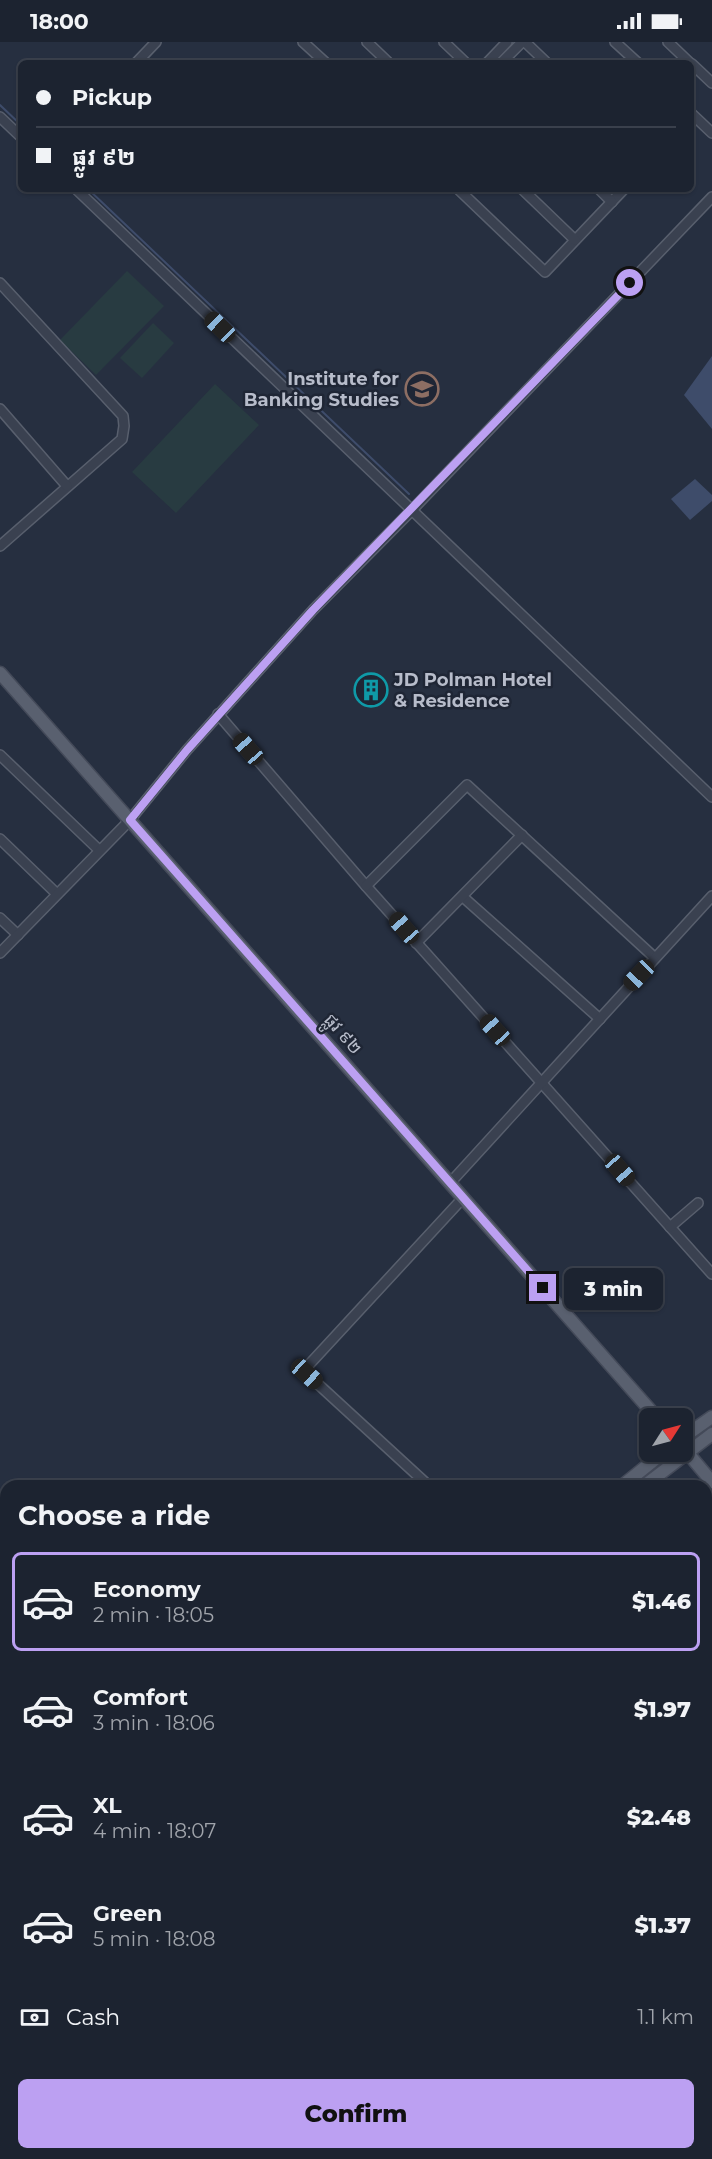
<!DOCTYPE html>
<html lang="en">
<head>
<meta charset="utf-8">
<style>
	:root { --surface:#1c2330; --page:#292f3c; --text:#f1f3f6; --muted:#a0a4ab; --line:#3a404c; --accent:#bca0f2 }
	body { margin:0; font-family:Montserrat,"Noto Sans Khmer",sans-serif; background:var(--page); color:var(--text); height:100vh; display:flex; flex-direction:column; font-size:22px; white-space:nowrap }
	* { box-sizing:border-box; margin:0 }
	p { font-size:20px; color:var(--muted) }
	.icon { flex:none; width:33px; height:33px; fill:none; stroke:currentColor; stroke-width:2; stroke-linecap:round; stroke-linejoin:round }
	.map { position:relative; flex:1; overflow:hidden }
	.panel { position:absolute; left:0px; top:1438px; width:712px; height:680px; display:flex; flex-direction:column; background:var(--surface); border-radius:18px 18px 0 0; box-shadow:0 2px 4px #0004,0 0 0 2px var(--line) }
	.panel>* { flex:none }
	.hud { position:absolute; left:18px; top:18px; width:676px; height:132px; border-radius:9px; box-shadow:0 2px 4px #0004,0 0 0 2px var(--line); display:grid; align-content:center; height:132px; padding:0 18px; background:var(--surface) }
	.needle { width:39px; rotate:54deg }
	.fabs { position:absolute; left:639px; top:1366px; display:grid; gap:12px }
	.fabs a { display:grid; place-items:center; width:54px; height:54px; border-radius:9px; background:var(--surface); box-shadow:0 2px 4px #0004,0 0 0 2px var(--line); font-size:30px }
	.end { position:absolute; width:27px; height:27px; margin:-14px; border:8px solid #bca0f2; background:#111; box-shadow:0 0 0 3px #111 }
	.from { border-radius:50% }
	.bubble { position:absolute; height:42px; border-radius:9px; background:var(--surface); box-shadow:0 2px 4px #0004,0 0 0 2px var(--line); font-size:20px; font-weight:800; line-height:42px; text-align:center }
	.car { position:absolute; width:18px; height:36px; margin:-18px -9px; border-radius:8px; box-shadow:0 0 4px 2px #0007; background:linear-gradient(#222 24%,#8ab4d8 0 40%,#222 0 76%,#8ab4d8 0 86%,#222 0) }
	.hud b { display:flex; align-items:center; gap:21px; height:57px; font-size:22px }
	.hud b+b { border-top:2px solid var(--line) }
	.hud i { width:15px; height:15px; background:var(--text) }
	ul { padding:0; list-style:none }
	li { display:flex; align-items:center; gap:18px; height:99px; margin:0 12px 9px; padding:0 6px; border:3px solid transparent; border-radius:9px }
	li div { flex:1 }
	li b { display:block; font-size:22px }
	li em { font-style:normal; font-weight:800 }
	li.on { border-color:var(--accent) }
	li>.icon { width:54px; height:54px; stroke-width:1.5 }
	h2 { padding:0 18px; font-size:27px; line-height:72px }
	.pay { display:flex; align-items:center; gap:15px; height:66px; padding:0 18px; font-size:22px }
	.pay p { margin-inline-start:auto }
	.cta { display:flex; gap:12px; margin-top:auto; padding:12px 18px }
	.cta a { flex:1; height:69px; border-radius:9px; background:var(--accent); color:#111; font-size:24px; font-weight:800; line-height:69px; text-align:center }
	.status { display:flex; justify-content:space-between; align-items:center; height:42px; padding:0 30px; background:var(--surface); direction:ltr }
	.status svg { height:16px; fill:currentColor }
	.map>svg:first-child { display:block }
</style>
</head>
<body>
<div class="status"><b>18:00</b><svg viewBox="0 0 49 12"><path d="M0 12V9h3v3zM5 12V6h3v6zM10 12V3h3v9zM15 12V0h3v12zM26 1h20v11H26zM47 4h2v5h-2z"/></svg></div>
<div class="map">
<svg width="712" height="2117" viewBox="0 0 712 2117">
	<rect width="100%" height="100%" fill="#262f40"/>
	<g fill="#283b41">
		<path d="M127 229 164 264 96 333 60 298Z"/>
		<path d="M153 281 174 301 142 336 120 316Z"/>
		<path d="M215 342 259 383 176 471 132 430Z"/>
	</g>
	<g fill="#3e4c6a">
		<path d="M712 314V387L684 353Z"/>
		<path d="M695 437 712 453V459L690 478 671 457Z"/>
	</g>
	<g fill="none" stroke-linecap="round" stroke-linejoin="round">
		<g stroke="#3e4c6a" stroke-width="2">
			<path d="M0 63 21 83"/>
			<path d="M88 147 409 452"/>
		</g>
		<g stroke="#585f6d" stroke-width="12">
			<g id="minor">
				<path d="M303 0 326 21"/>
				<path d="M367 0 389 21"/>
				<path d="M444 0 466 21"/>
				<path d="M525 0 547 21"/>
				<path d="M615 0 638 21"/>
				<path d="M668 0 690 21"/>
				<path d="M136 21 156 0"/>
				<path d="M487 21 507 0"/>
				<path d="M501 21 522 0"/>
				<path d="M692 22 712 41"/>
				<path d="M692 72 712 91"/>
				<path d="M0 75 21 95"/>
				<path d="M76 147 712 755"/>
				<path d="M458 147 545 230 624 147"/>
				<path d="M522 147 575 198"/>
				<path d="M599 147 612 160"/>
				<path d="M0 241 123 374 124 384 122 397 0 504"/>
				<path d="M0 367 67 444"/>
				<path d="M218 672 366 844 712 1232"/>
				<path d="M0 713 99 808"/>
				<path d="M0 797 57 852"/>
				<path d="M366 844 467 743 655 916"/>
				<path d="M463 855 600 977"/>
				<path d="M0 876 18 893"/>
				<path d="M416 901 522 793"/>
				<path d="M0 911 130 778 187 708 313 568 412 468 712 155"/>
				<path d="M450 1141 712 854"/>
				<path d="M670 1185 698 1161"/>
				<path d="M429 1444 307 1332 305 1327 463 1156"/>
				<path d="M706 1670 712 1678"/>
				<path d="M706 1730 712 1726"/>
				<path d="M0 1832 6 1838"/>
				<path d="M706 2039 712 2034"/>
				<path d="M706 2071 712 2078"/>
				<path d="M261 2112 265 2117"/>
				<path d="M537 2112 541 2117"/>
				<path d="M224 2117 230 2112"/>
				<path d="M609 2117 616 2112"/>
				<path d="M708 2117 712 2114"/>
			</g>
		</g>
		<g stroke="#444a59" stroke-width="15">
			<g id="major">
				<path d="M0 631 658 1377"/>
				<path d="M682 1396 712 1375"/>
				<path d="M687 1410 712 1440"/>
				<path d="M622 1444 664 1410"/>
				<path d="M644 1444 712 1392"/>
				<path d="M0 1947 6 1942"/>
				<path d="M0 1963 6 1957"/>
			</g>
		</g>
		<use href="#minor" stroke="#3a4150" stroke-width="9"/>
		<use href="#major" stroke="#59606f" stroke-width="12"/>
	</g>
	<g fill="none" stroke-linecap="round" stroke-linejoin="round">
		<path stroke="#bca0f2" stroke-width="8" d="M543 1246 130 778 187 708 313 568 630 241"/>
	</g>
	<defs>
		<g id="university-ring" transform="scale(1.725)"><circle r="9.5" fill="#1f2635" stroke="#8d6e63" stroke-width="1.5"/><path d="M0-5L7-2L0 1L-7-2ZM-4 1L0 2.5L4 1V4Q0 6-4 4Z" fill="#8d6e63"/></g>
		<g id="building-ring" transform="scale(1.725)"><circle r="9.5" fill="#1f2635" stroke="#0f9aa8" stroke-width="1.5"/><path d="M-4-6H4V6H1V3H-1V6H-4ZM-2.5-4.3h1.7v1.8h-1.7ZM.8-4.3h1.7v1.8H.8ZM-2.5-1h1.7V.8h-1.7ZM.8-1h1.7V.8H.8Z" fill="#0f9aa8"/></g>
	</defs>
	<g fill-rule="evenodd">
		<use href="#university-ring" x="422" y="347"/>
		<use href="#building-ring" x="371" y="648"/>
	</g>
	<g text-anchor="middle" stroke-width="5" stroke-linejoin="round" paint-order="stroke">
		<g font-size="18" font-weight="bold" fill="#b7bcca" stroke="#1f2635" text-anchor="end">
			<text x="399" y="343">Institute for<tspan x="399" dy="21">Banking Studies</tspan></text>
			<text x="394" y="644" text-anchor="start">JD Polman Hotel<tspan x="394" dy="21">&amp; Residence</tspan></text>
		</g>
		<g font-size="18" fill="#b7bcca" stroke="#1f2635">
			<text transform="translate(343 992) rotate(49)" y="6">ផ្លូវ ៩២</text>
		</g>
	</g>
</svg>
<div class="fabs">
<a><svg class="needle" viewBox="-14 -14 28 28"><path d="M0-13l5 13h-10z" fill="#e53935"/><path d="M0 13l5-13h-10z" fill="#a0a4ab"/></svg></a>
</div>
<i class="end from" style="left:630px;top:241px"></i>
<i class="end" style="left:543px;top:1246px"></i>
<div class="bubble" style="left:564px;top:1226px;width:99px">3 min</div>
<i class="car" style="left:220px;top:285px;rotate:314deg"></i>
<i class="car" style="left:248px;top:707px;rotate:319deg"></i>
<i class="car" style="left:404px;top:886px;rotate:319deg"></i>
<i class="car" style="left:639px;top:933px;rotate:224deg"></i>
<i class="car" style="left:495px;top:988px;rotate:318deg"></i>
<i class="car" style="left:620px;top:1128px;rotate:139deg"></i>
<i class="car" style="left:307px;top:1332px;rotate:132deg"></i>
<div class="hud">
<b><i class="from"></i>Pickup</b>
<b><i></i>ផ្លូវ ៩២</b>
</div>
<section class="panel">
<h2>Choose a ride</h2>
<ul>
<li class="on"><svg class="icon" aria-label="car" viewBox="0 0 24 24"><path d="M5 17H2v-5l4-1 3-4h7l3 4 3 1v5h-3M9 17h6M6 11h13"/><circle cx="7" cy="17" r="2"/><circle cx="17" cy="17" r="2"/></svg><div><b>Economy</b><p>2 min · 18:05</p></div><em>$1.46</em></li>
<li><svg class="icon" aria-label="car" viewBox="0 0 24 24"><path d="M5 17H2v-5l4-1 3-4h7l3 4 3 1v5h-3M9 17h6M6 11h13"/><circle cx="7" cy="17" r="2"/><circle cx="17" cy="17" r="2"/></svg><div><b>Comfort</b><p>3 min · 18:06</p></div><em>$1.97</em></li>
<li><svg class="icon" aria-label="car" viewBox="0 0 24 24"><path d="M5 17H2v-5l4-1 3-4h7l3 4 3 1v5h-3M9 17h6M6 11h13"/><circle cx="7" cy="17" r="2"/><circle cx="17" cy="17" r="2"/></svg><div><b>XL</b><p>4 min · 18:07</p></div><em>$2.48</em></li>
<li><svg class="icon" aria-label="car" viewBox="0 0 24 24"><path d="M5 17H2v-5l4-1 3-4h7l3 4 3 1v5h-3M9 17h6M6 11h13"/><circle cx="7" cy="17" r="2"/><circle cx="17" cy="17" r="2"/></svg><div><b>Green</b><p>5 min · 18:08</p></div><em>$1.37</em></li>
</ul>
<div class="pay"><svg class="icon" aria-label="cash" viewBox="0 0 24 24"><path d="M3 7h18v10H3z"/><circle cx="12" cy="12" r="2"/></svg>Cash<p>1.1 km</p></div>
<div class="cta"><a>Confirm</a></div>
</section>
</div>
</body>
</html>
